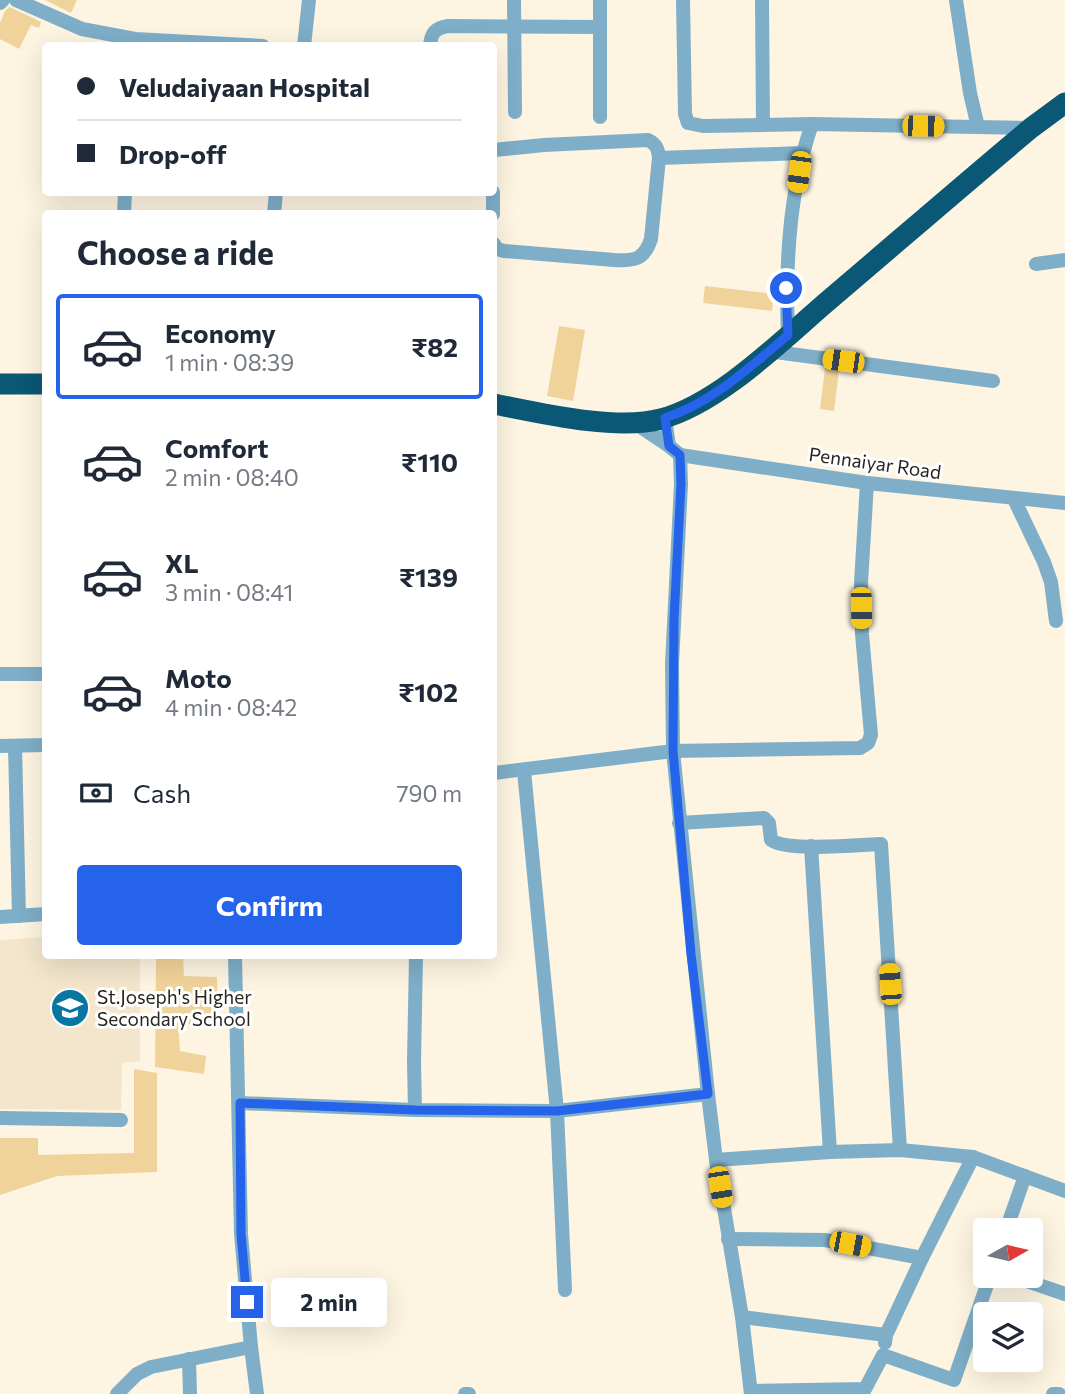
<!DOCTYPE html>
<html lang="en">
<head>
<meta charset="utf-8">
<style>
	:root { --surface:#fff; --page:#f2f2f3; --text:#1f2937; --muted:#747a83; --line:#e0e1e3; --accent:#2563eb }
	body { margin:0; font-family:Commissioner,sans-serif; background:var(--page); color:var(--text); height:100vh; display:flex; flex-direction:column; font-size:26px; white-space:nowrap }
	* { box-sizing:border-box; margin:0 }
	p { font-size:23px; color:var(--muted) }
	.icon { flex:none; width:38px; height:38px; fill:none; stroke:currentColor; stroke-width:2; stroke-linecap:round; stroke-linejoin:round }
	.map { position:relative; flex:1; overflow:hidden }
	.sheet { position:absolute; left:42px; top:210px; width:455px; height:749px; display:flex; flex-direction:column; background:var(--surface); border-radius:7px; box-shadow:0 7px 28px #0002 }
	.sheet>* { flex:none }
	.hud { position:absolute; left:42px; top:42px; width:455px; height:154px; border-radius:7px; box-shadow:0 7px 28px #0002; display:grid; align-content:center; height:154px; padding:0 35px; background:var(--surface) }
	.needle { width:46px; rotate:82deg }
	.buttons { position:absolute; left:973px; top:1218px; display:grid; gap:14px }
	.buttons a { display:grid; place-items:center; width:70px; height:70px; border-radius:7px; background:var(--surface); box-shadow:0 7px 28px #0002; font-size:35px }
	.end { position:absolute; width:32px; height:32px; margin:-16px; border:9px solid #2563eb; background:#fff; box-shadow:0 0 0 4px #fff }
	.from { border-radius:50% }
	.bubble { position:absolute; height:49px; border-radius:7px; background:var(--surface); box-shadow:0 7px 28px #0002; font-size:23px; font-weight:700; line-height:49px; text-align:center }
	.car { position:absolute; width:21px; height:42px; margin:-21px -10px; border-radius:9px; box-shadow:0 0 5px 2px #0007; background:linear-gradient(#f5c518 24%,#345 0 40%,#f5c518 0 76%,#345 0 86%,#f5c518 0) }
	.hud b { display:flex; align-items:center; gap:24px; height:66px; font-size:26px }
	.hud b+b { border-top:2px solid var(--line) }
	.hud i { width:18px; height:18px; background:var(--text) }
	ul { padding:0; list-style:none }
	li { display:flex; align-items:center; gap:21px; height:105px; margin:0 14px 10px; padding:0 21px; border:4px solid transparent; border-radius:7px }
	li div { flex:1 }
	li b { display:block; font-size:26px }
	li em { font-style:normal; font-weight:700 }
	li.selected { border-color:var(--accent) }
	li>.icon { width:63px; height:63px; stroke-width:1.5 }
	h2 { padding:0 35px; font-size:32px; line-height:84px }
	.pay { display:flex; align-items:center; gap:18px; height:77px; padding:0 35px; font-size:26px }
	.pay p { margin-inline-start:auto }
	.button { display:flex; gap:14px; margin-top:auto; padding:14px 35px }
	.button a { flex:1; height:80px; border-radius:7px; background:var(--accent); color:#fff; font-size:28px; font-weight:700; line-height:80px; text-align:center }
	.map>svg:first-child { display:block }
</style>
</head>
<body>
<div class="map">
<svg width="1065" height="1394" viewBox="0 0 1065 1394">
	<rect width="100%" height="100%" fill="#fdf4e1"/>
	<path fill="#f3e6cd" d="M45 937 46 956H140V1061L122 1063 121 1110 0 1109V940Z"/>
	<g fill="#f0d39a">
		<path d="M45 0H77L71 13Z"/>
		<path d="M10 7 41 22 39 28 31 25 19 49 0 39V23L5 11Z"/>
		<path d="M705 286 774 294 772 311 703 303Z"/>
		<path d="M559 326 585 330 573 401 547 396Z"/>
		<path d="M825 368 839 370 834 411 820 409Z"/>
		<path d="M156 956H183L184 976 217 977 218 1025 178 1024 180 1051 206 1056 204 1074 155 1067Z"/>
		<path d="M134 1069 157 1073V1172L57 1176 0 1195V1138H38V1155L134 1153Z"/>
	</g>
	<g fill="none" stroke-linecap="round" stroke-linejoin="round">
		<g stroke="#7eaec8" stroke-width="14">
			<path d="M16 0 82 29 135 39 263 46"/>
			<path d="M514 0 515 112"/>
			<path d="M600 0V117"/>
			<path d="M683 0 685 114 688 123 703 126 812 124"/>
			<path d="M762 0 763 124"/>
			<path d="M956 0 970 93 978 127"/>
			<path d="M0 3 3 0"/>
			<path d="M304 46 309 0"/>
			<path d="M430 46C431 33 435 28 448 26L600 27"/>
			<path d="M494 150 544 145 648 140C656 144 658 148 659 158L802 153"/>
			<path d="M124 214 125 192"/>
			<path d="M274 214 276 192"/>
			<path d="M493 214V192"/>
			<path d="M494 244 497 249 504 251 614 260C635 261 644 260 651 239L659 158"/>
			<path d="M1036 264 1065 260"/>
			<path d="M788 335C785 265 789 190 812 124L1031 128"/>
			<path d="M768 351 993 381"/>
			<path d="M665 418 669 446 680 455"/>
			<path d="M636 424 669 446"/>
			<path d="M680 455 681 484 672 664 673 751 708 1094 716 1160 742 1317 751 1394"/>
			<path d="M680 455 867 483 1065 503"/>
			<path d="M1014 499 1044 562 1051 582 1056 621"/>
			<path d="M0 674H46"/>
			<path d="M0 746 46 745"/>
			<path d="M15 746 19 916"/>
			<path d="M524 771 557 1111 565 1290"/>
			<path d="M494 773 673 751 860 748 868 743 871 735 862 634 861 583 867 483"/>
			<path d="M679 823 764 818 769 823 771 840C787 852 858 845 881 844L900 1150"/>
			<path d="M811 846 830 1152"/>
			<path d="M0 917 46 914"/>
			<path d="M240 1103 415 1110 557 1111 708 1094"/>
			<path d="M415 1110 414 1062 416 956"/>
			<path d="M0 1118 121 1120"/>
			<path d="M716 1160 830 1152 900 1150 973 1157 1065 1191"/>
			<path d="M1006 1230 1025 1176"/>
			<path d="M728 1239 825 1240 922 1258 973 1157"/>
			<path d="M1012 1276 1065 1294"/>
			<path d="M742 1317 886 1335"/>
			<path d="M885 1343 886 1335 922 1258"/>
			<path d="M251 1347 257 1394"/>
			<path d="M189 1359 190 1394"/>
			<path d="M751 1391 865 1389 883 1355 954 1380 990 1276"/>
			<path d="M117 1394 137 1374 151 1367 251 1347 241 1234 235 956"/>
			<path d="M465 1394H469"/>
			<path d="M1053 1394H1059"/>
		</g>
		<g stroke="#0a5776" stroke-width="21">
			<path d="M0 384H46"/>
			<path d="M494 404C540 413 616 431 661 419 720 403 782 340 829 300 896 243 963 185 1031 128L1065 103"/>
		</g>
	</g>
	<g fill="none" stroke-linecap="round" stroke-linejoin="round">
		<path stroke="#2563eb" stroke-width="9" d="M247 1302 241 1234 240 1103 415 1110 557 1111 708 1094 691 954 673 751 674 619 681 484 680 455 669 446 665 418C713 402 750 367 788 335L786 288"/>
	</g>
	<defs>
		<g id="school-disc" transform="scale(2.0125)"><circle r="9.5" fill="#0777a1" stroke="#fff"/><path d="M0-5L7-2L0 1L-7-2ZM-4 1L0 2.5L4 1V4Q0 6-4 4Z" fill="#fff"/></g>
	</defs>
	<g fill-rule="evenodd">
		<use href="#school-disc" x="70" y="1008"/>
	</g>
	<g text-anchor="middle" stroke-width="6" stroke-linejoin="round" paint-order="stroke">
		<g font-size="19" fill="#29261f" stroke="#fff">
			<text transform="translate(875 463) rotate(8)" y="7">Pennaiyar Road</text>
		</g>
		<g font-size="19" fill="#29261f" stroke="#fff" text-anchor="start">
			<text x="97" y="1004">St.Joseph's Higher<tspan x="97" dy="22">Secondary School</tspan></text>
		</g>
	</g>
</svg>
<div class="buttons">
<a><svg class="needle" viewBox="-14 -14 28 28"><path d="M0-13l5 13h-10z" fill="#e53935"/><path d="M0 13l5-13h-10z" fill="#747a83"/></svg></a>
<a><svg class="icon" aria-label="layers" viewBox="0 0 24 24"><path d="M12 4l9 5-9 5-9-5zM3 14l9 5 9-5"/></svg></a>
</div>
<i class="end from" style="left:786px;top:288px"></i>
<i class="end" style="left:247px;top:1302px"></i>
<div class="bubble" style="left:271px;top:1278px;width:116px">2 min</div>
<i class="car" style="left:923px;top:126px;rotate:91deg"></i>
<i class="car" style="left:799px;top:172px;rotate:188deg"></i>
<i class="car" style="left:843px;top:361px;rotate:278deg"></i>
<i class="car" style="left:861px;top:608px;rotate:179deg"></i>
<i class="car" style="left:890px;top:984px;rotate:356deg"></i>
<i class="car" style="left:720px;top:1187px;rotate:171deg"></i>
<i class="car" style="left:850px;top:1244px;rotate:101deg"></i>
<div class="hud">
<b><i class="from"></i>Veludaiyaan Hospital</b>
<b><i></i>Drop-off</b>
</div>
<section class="sheet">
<h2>Choose a ride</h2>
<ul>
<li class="selected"><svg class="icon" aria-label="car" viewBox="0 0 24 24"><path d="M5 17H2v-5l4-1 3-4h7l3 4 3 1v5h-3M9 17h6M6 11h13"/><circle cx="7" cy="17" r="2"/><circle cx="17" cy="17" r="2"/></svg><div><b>Economy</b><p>1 min · 08:39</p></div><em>₹82</em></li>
<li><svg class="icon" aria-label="car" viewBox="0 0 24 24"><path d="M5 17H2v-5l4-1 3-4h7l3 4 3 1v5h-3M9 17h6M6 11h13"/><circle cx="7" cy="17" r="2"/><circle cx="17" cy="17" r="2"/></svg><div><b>Comfort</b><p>2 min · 08:40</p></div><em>₹110</em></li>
<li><svg class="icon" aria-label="car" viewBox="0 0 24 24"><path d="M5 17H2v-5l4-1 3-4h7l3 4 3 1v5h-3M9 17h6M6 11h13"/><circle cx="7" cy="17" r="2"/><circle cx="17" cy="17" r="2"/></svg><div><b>XL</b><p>3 min · 08:41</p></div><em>₹139</em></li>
<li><svg class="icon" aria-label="car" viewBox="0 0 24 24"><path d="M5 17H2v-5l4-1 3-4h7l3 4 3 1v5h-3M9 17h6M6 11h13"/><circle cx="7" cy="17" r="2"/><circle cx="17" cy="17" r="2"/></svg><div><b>Moto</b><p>4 min · 08:42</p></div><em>₹102</em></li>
</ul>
<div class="pay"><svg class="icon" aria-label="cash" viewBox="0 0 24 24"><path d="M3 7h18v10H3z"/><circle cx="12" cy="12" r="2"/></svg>Cash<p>790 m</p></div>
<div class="button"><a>Confirm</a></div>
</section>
</div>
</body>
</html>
